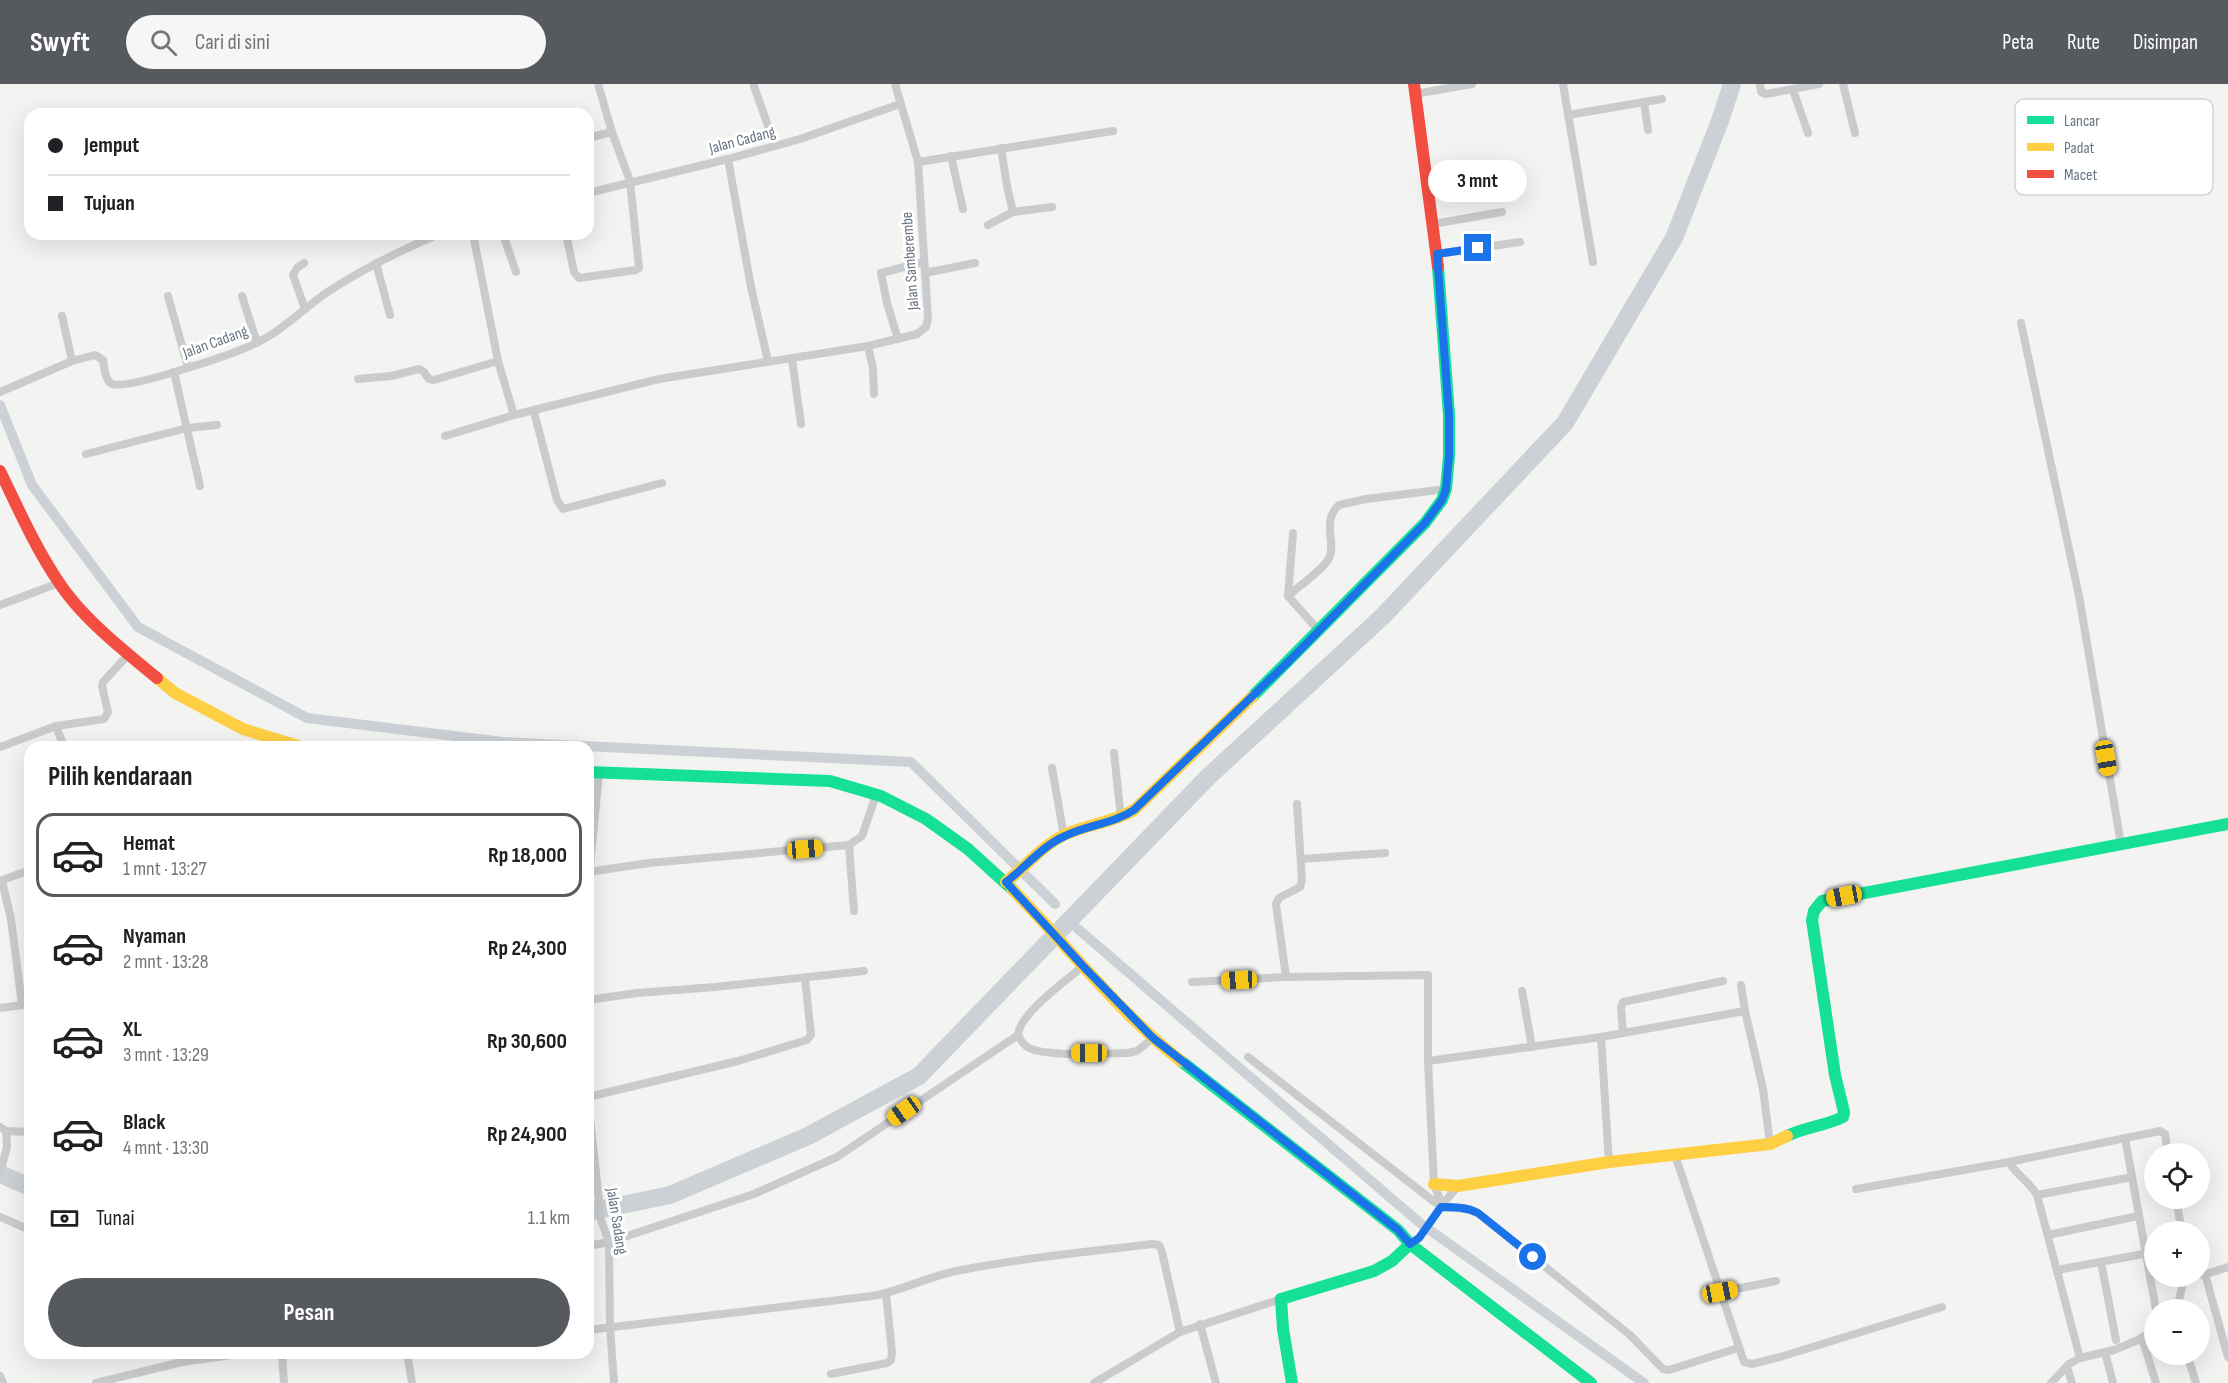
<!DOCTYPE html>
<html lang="id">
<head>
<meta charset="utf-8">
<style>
	:root { --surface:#fff; --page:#f6f6f6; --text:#202124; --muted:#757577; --line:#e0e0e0; --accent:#565a5f }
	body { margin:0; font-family:"Sofia Sans Condensed",sans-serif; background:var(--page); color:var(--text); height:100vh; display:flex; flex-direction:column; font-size:22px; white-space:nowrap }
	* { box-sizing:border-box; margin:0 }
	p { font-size:20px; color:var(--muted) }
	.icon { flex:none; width:33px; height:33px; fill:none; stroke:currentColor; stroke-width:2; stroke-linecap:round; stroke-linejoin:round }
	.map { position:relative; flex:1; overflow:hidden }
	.side { position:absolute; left:24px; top:657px; width:570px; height:618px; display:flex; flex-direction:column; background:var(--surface); border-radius:18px; box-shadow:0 6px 24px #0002 }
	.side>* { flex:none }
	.hud { position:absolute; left:24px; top:24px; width:570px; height:132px; border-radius:18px; box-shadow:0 6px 24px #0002; display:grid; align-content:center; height:132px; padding:0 24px; background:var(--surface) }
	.controls { position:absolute; left:2144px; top:1059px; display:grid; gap:12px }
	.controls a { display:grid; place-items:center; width:66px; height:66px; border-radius:50%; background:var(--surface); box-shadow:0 6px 24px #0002; font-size:30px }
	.end { position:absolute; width:27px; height:27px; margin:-14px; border:8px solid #1a73e8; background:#fff; box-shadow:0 0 0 3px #fff }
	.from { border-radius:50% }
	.bubble { position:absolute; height:42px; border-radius:21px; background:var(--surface); box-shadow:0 6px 24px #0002; font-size:20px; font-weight:700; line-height:42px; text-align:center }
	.car { position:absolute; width:18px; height:36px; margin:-18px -9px; border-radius:8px; box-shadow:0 0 4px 2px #0007; background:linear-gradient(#f5c518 24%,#345 0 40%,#f5c518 0 76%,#345 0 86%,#f5c518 0) }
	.hud b { display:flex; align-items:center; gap:21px; height:57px; font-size:22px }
	.hud b+b { border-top:2px solid var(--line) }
	.hud i { width:15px; height:15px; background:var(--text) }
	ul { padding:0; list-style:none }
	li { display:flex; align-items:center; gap:18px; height:84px; margin:0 12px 9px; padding:0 12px; border:3px solid transparent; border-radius:18px }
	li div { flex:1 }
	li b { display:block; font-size:22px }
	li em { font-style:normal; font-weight:700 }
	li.active { border-color:var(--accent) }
	li>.icon { width:54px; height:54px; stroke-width:1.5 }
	h2 { padding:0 24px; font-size:27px; line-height:72px }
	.pay { display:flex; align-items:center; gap:15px; height:66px; padding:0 24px; font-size:22px }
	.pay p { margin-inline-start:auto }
	.primary-button { display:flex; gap:12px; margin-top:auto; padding:12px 24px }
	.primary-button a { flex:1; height:69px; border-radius:36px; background:var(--accent); color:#fff; font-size:24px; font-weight:700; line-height:69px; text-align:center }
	header { display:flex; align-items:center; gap:36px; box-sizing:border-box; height:84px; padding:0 30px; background:var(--accent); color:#fff }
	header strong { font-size:28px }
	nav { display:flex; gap:33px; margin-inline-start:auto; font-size:21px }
	.search { width:420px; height:54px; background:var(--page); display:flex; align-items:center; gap:15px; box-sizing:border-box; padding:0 21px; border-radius:33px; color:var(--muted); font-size:22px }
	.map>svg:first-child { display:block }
</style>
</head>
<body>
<header>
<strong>Swyft</strong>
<div class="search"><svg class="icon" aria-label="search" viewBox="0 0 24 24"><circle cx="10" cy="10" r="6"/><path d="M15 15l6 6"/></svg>Cari di sini</div>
<nav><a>Peta</a><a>Rute</a><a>Disimpan</a></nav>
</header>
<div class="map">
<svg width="2228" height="1299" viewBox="0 0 2228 1299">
	<rect width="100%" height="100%" fill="#f3f3f2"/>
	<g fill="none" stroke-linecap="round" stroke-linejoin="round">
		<g stroke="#cbd1d5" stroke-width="10">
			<path d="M0 321 32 401 138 543 307 634 503 658 911 678 1055 820"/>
			<path d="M1078 845 1420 1139 1644 1299"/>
		</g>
		<g stroke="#cbd1d5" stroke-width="18">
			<path d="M0 1090 30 1103"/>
			<path d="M588 1128 670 1111 808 1052 919 992 1208 693 1382 533 1565 339 1674 154 1720 37 1732 0"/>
		</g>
		<g stroke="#c9cbcc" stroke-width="8">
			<path d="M1563 0 1593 178"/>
			<path d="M1760 0 1761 8 1766 10 1819 0"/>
			<path d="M1843 0 1855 49"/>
			<path d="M754 2 775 62"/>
			<path d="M1793 6 1808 49"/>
			<path d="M1415 10 1472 0"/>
			<path d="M1644 18 1648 46"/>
			<path d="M1568 31 1662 15"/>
			<path d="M588 54 612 48"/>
			<path d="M951 72 963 125"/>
			<path d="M728 75 751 203 768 277"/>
			<path d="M918 78 1113 47"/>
			<path d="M588 109 728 75 800 55 900 20"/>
			<path d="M1013 128 1052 123"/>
			<path d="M1433 140 1502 128"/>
			<path d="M988 141 1013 128 1007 102 1001 64"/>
			<path d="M473 150 498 277 514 331 659 295 868 262 917 250 926 243 928 235 918 78 895 0"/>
			<path d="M503 150 516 188"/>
			<path d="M566 150 574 188 579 194 636 186 639 184 630 97 612 48 598 0"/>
			<path d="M1437 170 1520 158"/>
			<path d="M304 179 297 184 293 191 305 225"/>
			<path d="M376 179 390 231"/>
			<path d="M925 189 975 179"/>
			<path d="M168 212 188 283"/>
			<path d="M242 212 257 259"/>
			<path d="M62 232 72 277"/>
			<path d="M2021 239 2079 512 2121 760"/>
			<path d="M898 255 887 219 881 189 924 178"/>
			<path d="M868 262 873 284 874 310"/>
			<path d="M792 275 801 340"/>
			<path d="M174 288 200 402"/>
			<path d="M358 295 391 292 419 285 423 287 429 295 434 296 498 277"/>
			<path d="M0 308 72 277 95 271 103 276C104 282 105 297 112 300 129 306 236 269 256 259 282 247 303 225 326 209 362 185 399 167 439 150"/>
			<path d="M534 328 557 416 563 425 662 399"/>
			<path d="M445 352 514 331"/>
			<path d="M86 370 187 344 217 341"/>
			<path d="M1293 449 1288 512 1319 547"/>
			<path d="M1288 512C1298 503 1321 487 1328 476 1338 460 1320 438 1339 421L1366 415 1446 405"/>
			<path d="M0 521 59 499"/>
			<path d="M56 642 64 663"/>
			<path d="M0 663 56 642 104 635 108 628 102 602 103 598 128 571"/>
			<path d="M1114 669 1121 734"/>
			<path d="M1052 684 1064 752"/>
			<path d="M849 761 854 827"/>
			<path d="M1301 775 1385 769"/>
			<path d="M588 788 649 779 849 761 862 752 876 711"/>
			<path d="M0 797 30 786"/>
			<path d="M2 797 11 835 22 921"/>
			<path d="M588 803 599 689"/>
			<path d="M1083 882C1067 896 1019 930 1018 951 1020 955 1022 959 1026 962 1040 974 1108 969 1128 969L1137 967 1153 954"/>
			<path d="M1286 893 1276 820 1279 814 1300 803 1302 796 1297 720"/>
			<path d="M1192 898 1286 893 1428 891V977L1434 1100 1442 1121 1419 1154 1410 1160"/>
			<path d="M1741 901 1745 927"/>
			<path d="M1522 907 1532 963"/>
			<path d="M588 916 637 909 715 903 864 887"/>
			<path d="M0 924 30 920"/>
			<path d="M1623 948 1621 924 1623 918 1723 897"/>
			<path d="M1601 953 1609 1078"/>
			<path d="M1248 973 1441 1123 1470 1125 1478 1129 1630 1251 1663 1285 1669 1286 1738 1264"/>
			<path d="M1428 977 1601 953 1745 927 1763 1005 1770 1060"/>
			<path d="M588 1013 738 977 807 956 811 951 805 894"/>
			<path d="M588 1015 601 1136 609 1158 610 1243 614 1299"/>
			<path d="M0 1043 6 1047 7 1063 0 1089"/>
			<path d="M6 1047 30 1048"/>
			<path d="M2125 1054 2156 1226"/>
			<path d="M1675 1071 1744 1278 1752 1280 1780 1273 1942 1223"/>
			<path d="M2009 1078 2160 1047 2165 1050 2168 1070"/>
			<path d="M1856 1105 2009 1078C2016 1091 2030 1098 2037 1111L2080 1274"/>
			<path d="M2037 1111 2132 1093"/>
			<path d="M2176 1114 2182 1148"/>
			<path d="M1442 1121 1458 1102"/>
			<path d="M0 1133 30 1146"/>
			<path d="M2048 1151 2138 1132"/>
			<path d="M588 1162 609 1158 754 1110 837 1073 1018 951"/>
			<path d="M2101 1178 2116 1256"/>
			<path d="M2057 1186 2154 1168"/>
			<path d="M2205 1190 2228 1273"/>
			<path d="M2203 1191 2228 1183"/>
			<path d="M1720 1208 1776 1197"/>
			<path d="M2177 1226 2183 1198 2195 1192"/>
			<path d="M1200 1240 1216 1299"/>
			<path d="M588 1246 872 1212C901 1207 927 1193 956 1187 1021 1174 1087 1168 1152 1160L1159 1161 1162 1168 1180 1248"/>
			<path d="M2142 1254 2156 1299"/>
			<path d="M2105 1268 2113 1299"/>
			<path d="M282 1269 284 1299"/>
			<path d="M407 1269 412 1299"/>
			<path d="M2187 1270 2196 1299"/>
			<path d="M2067 1283 2072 1299"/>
			<path d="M831 1290 887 1279 891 1276 892 1268 886 1210"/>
			<path d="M0 1292 3 1299"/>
			<path d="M96 1299 182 1278 246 1269"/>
			<path d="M1094 1299 1180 1248 1281 1215"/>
			<path d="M2051 1299 2069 1280 2080 1274 2114 1266 2138 1256 2154 1246"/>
		</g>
		<g stroke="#16e098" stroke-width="12">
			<path d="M1252 613 1425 439 1442 416 1446 405 1449 372V331L1438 183"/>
			<path d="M588 688 830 697 881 712 926 735 968 765 1012 805"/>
			<path d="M1181 977 1398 1146 1410 1160 1591 1299"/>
			<path d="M1787 1052C1805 1043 1825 1042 1843 1033L1844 1028 1835 991 1812 836 1814 827 1822 817 2228 740"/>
			<path d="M1292 1299 1283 1245 1281 1215 1374 1187 1392 1177 1410 1160"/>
		</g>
		<g stroke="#ffcf43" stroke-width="12">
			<path d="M157 594 175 609 243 645 301 663"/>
			<path d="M1006 798C1025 783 1042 762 1064 751 1087 740 1112 739 1134 726L1252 613"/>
			<path d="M1012 805C1067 861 1119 929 1181 977"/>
			<path d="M1434 1100 1458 1102 1609 1078 1770 1060 1787 1052"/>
		</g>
		<g stroke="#f24e42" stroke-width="12">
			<path d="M1414 0 1438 183"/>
			<path d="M0 387C18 424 35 463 58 497 81 533 124 567 157 594"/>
		</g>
	</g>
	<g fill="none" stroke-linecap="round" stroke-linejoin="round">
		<path stroke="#1a73e8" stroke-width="8" d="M1478 164 1437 170 1449 331V372L1446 405 1442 416 1425 439 1290 576 1134 726C1113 740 1087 741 1065 752 1042 762 1026 783 1006 798L1083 882 1153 954 1398 1146 1410 1160 1419 1154 1441 1123C1454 1123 1466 1123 1478 1129L1533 1173"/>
	</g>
	<g text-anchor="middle" stroke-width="6" stroke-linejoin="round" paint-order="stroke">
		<g font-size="16" fill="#667380" stroke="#fff">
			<text transform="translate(742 55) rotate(-15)" y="6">Jalan Cadang</text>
			<text transform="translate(909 177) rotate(-94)" y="6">Jalan Samberembe</text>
			<text transform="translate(215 257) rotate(-20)" y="6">Jalan Cadang</text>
			<text transform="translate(618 1137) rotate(81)" y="6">Jalan Sadang</text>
		</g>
	</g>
	<rect x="2015" y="15" width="198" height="96" rx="9" fill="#fff" stroke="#d1d5d9" stroke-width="1.5"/>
	<rect x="2027" y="32" width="27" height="8" fill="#16e098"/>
	<rect x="2027" y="59" width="27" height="8" fill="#ffcf43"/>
	<rect x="2027" y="86" width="27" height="8" fill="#f24e42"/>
	<g font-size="16" fill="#667380">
		<text x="2064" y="42">Lancar</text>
		<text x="2064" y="69">Padat</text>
		<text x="2064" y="96">Macet</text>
	</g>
</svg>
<div class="controls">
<a><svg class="icon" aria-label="locate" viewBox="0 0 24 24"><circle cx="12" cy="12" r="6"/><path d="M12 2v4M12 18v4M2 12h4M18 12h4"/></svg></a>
<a>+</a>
<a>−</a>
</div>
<i class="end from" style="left:1533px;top:1173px"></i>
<i class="end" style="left:1478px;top:164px"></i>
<div class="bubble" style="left:1428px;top:76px;width:99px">3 mnt</div>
<i class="car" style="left:2106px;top:674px;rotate:170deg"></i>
<i class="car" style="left:805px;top:765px;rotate:85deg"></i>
<i class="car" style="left:1844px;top:812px;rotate:259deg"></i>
<i class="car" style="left:1239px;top:896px;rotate:267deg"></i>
<i class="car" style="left:1089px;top:969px;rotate:270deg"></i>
<i class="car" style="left:904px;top:1027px;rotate:235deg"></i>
<i class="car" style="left:1720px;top:1208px;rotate:79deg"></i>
<div class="hud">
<b><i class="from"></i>Jemput</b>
<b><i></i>Tujuan</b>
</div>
<section class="side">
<h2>Pilih kendaraan</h2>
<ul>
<li class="active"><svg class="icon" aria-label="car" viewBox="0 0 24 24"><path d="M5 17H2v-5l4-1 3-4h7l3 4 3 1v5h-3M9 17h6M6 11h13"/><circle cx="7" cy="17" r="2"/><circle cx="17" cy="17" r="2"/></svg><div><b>Hemat</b><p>1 mnt · 13:27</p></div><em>Rp 18,000</em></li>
<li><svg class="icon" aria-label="car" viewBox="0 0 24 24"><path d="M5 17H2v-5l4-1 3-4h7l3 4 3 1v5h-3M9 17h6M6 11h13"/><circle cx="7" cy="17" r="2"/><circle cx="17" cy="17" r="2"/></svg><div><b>Nyaman</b><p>2 mnt · 13:28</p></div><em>Rp 24,300</em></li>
<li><svg class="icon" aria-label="car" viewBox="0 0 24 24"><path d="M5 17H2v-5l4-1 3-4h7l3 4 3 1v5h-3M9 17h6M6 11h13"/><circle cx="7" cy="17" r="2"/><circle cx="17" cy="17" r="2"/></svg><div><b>XL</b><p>3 mnt · 13:29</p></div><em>Rp 30,600</em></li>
<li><svg class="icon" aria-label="car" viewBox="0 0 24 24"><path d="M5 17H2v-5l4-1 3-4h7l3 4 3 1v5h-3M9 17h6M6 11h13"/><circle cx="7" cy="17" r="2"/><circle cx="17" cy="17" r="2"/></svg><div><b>Black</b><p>4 mnt · 13:30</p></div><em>Rp 24,900</em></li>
</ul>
<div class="pay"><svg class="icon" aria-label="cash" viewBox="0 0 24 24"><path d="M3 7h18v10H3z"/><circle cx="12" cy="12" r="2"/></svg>Tunai<p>1.1 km</p></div>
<div class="primary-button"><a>Pesan</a></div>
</section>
</div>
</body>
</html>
